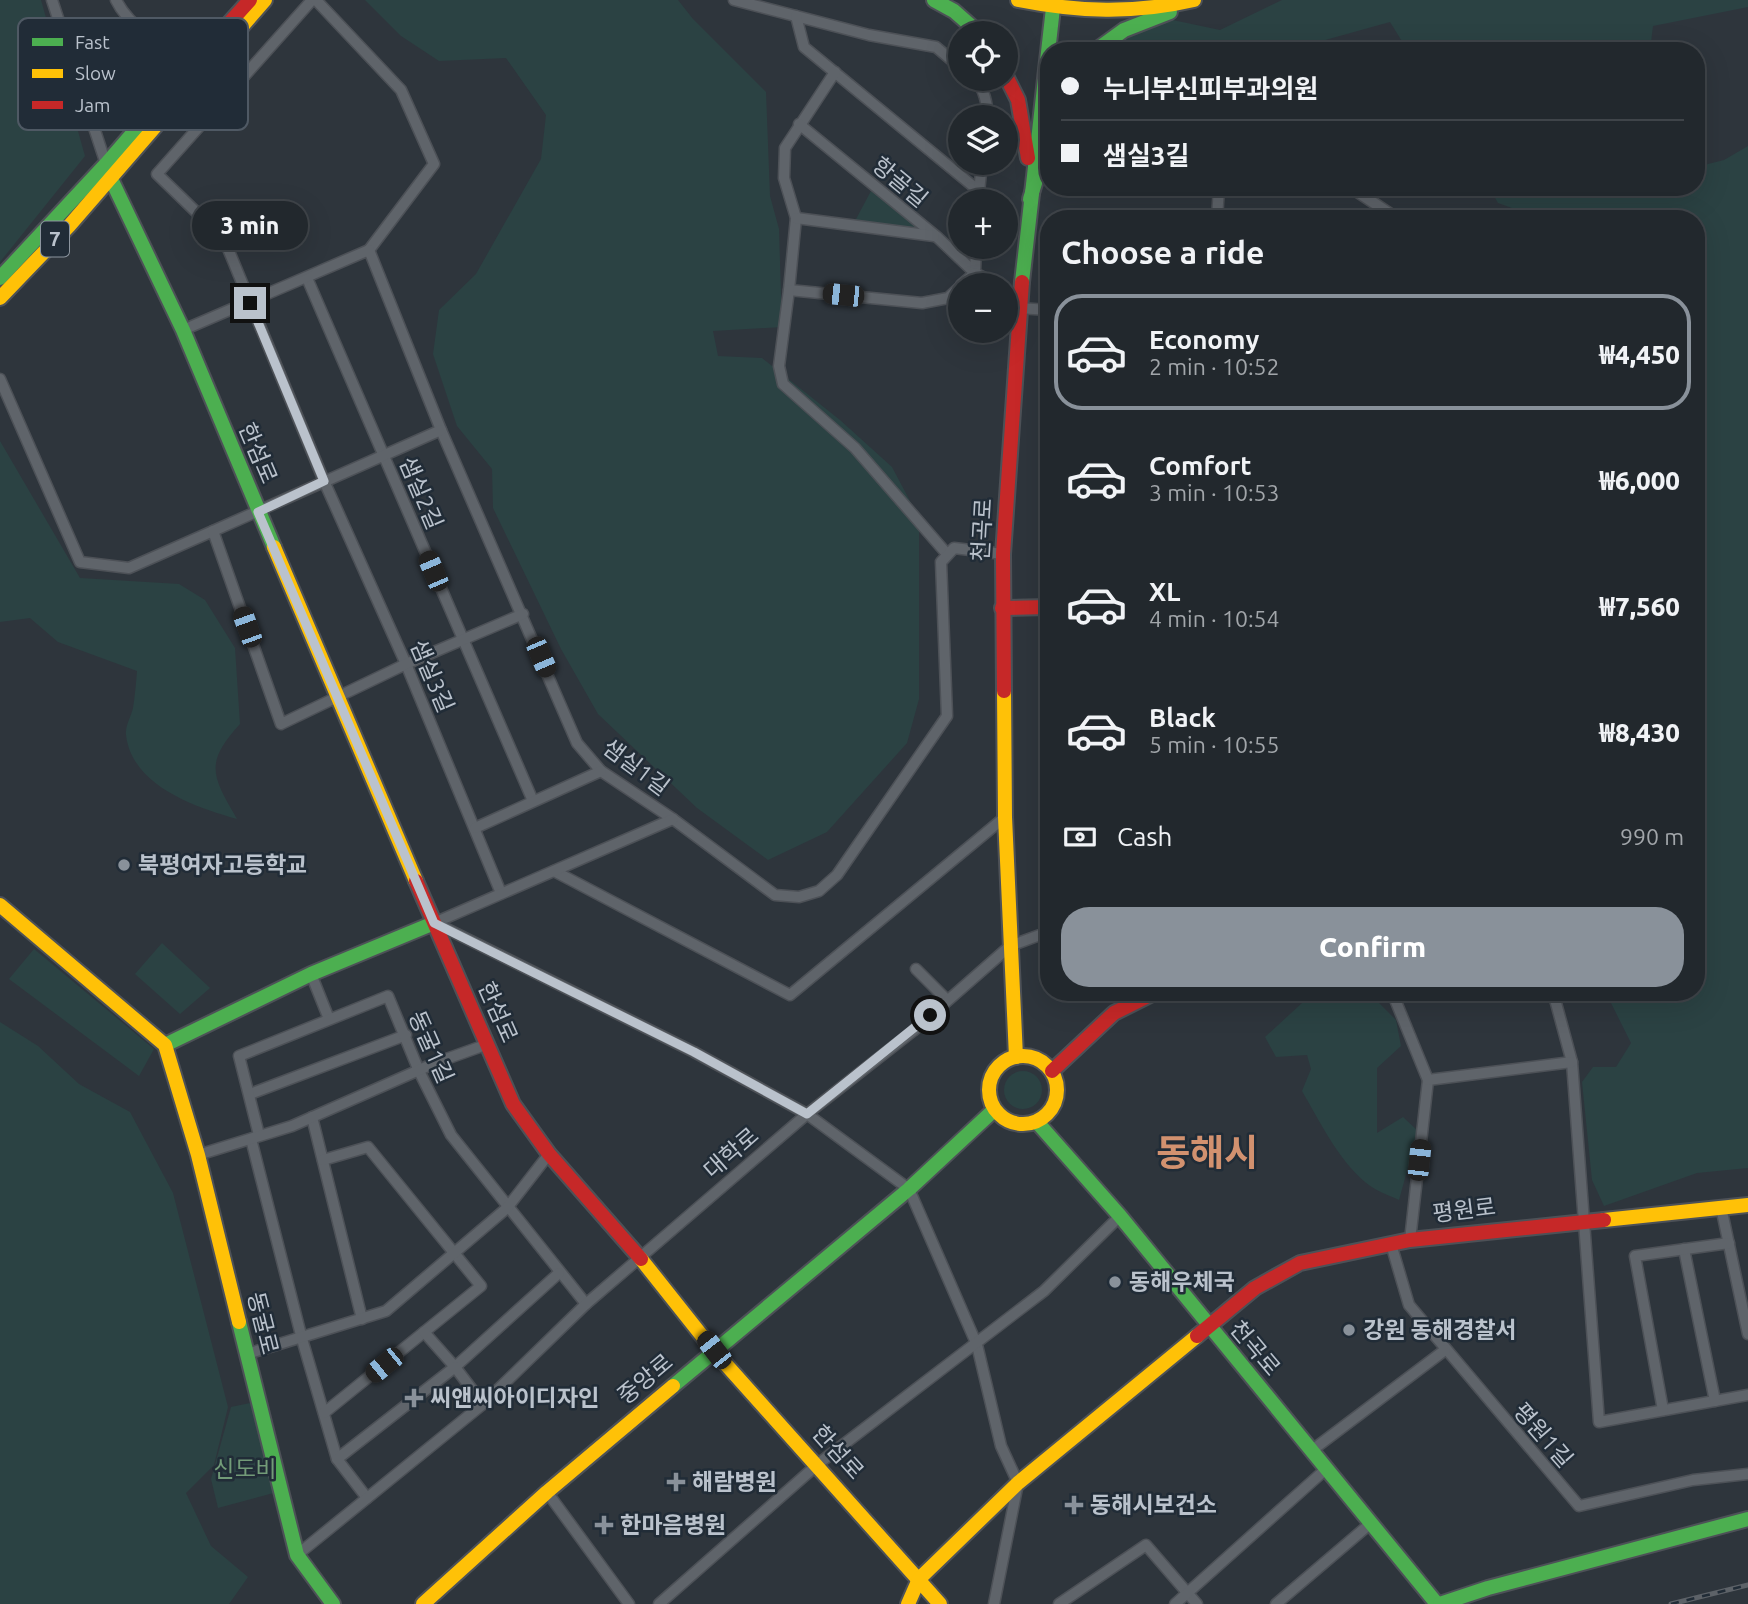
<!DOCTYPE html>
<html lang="en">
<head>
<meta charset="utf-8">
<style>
	:root { --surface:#22282d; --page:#2e3439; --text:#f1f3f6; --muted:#a2a6aa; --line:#3f4449; --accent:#89919a }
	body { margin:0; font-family:Ubuntu,"Noto Sans KR",sans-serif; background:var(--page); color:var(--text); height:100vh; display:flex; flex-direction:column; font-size:26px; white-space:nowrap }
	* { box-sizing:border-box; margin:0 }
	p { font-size:23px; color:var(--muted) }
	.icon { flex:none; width:38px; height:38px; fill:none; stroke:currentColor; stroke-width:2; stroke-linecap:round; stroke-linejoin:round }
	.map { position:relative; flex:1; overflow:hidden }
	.side { position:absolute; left:1040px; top:210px; width:665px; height:791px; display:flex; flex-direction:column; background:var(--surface); border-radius:28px; box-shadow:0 7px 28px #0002,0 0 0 2px var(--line) }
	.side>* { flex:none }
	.top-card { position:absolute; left:1040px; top:42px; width:665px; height:154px; border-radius:28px; box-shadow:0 7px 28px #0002,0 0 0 2px var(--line); display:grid; align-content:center; height:154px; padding:0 21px; background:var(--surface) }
	.buttons { position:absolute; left:948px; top:21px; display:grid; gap:14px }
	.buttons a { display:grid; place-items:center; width:70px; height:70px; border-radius:50%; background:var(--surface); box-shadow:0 7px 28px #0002,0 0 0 2px var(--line); font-size:35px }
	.end { position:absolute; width:32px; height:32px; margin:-16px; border:9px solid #bac2cc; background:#111; box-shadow:0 0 0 4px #111 }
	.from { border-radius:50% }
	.bubble { position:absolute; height:49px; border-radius:24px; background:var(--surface); box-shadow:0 7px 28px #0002,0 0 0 2px var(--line); font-size:23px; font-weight:800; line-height:49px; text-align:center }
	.car { position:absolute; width:21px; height:42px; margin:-21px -10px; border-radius:9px; box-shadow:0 0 5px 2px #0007; background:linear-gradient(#222 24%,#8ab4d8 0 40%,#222 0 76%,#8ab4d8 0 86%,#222 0) }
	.top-card b { display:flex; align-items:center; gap:24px; height:66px; font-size:26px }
	.top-card b+b { border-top:2px solid var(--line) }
	.top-card i { width:18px; height:18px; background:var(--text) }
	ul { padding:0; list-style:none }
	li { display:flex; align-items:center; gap:21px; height:116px; margin:0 14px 10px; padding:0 7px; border:4px solid transparent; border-radius:28px }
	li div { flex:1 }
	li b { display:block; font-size:26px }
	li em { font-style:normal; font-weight:800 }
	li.on { border-color:var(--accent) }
	li>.icon { width:63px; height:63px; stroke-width:1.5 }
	h2 { padding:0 21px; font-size:32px; line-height:84px }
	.pay { display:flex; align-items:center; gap:18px; height:77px; padding:0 21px; font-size:26px }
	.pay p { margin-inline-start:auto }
	.button { display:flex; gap:14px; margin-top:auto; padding:14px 21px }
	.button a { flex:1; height:80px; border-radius:28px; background:var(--accent); color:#fff; font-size:28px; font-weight:800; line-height:80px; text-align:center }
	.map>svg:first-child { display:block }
</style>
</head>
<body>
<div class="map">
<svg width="1748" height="1604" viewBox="0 0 1748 1604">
	<rect width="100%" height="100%" fill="#2e353c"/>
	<g fill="#2b4243">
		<path d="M0 0H41L85 156 0 262Z"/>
		<path d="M365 0H678L693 19 766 92 770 196 779 229 782 327 713 331 718 356 762 358 840 420 892 467 919 518V699L907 743 827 832 768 860 697 808 598 714 561 649 493 508 492 469 457 426 433 354 439 310 476 274 541 159 546 115 506 58 439 61 401 36Z"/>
		<path d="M1282 0H1748V7L1653 26 1650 51H1408L1390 22 1318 42 1267 51H1122L1120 26 1168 19 1220 30Z"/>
		<path d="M1748 146V1168L1697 1173 1604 1206 1592 1180 1582 1082 1593 1067H1616L1631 1043 1611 1003 1575 1002 1564 992H1696V219H1526V213L1498 203 1489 187H1696V167L1724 160Z"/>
		<path d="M871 191 919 229 855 221Z"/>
		<path d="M253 212 266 239 242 250 236 234Z"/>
		<path d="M0 441 80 578 179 584 205 600 235 648 240 724C204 763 212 776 237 819 195 807 132 786 126 735 125 726 131 717 133 708 135 696 136 683 137 671L58 642 30 618 0 622Z"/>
		<path d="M162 943 210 988 180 1014 135 974Z"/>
		<path d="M34 949 154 1049 139 1076 9 979Z"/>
		<path d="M1314 992H1368L1396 1020 1401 1046 1377 1068V1133L1403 1117 1418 1131 1399 1200C1388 1195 1374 1190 1365 1182 1338 1159 1320 1122 1302 1091L1311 1069 1307 1055 1276 1057 1265 1037Z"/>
		<path d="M0 1022 38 1046 79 1084 130 1112 173 1193 228 1407 214 1465 186 1493 211 1546 248 1577 229 1604H0Z"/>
		<circle cx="1023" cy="1090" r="19"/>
		<path d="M259 1401 281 1491 218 1508 211 1479 231 1407Z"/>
	</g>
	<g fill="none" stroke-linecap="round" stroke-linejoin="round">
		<g stroke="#4d5157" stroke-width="13">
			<g id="street">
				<path d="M52 0 106 164"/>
				<path d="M116 0C130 29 166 48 193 64"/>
				<path d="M312 0 157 174 224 239 324 481 406 664 501 893"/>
				<path d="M316 0 401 90 434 164 369 250"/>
				<path d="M734 0 869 35 936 47 961 68"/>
				<path d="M796 16 804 47 979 191"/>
				<path d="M835 72 785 148 784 178 796 218 789 290 922 303 948 298 961 286"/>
				<path d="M974 79C984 87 988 105 987 117"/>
				<path d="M799 124 936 236 975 273"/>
				<path d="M1350 187 1398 219"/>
				<path d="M978 201 982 163"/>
				<path d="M796 218 934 236"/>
				<path d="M1217 219 1219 187"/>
				<path d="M975 273 976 247"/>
				<path d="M307 278 533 801"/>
				<path d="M961 285 975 273 998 285"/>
				<path d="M789 290 779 366 783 384 855 448 947 554"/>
				<path d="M1006 294 1019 308 1048 310"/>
				<path d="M183 330 369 250 441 430 577 743 601 771 673 819 775 895 799 897 819 891 837 875 947 716 941 562 954 548 1003 554"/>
				<path d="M0 379 80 562 129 568 213 531"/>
				<path d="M441 430 213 531 281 724 406 664 523 614"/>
				<path d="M475 828 601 771"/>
				<path d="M554 871 790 995 1005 817"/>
				<path d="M434 923 673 819"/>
				<path d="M435 923 694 1052 807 1114 909 1189 977 1345 1001 1446 1018 1483 994 1604"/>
				<path d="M916 969 947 1000"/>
				<path d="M311 974 329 1019"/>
				<path d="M1392 992 1428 1080 1410 1240"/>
				<path d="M1553 992 1572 1062 1599 1422 1748 1395"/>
				<path d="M1428 1080 1572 1062"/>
				<path d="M250 1094 406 1035"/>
				<path d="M312 1117 362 1319"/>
				<path d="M259 1135 239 1056 388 996 419 1071 451 1135 586 1304"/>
				<path d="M251 1139 302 1339 337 1459 367 1498"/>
				<path d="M198 1155 292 1126 435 1063 488 1044"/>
				<path d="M323 1160 368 1147 481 1286 324 1413"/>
				<path d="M1721 1207 1748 1334"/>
				<path d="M1391 1244 1409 1305 1579 1506 1693 1480 1748 1474"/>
				<path d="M1684 1249 1715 1401"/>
				<path d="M424 1332 455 1367 559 1273"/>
				<path d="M247 1354 386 1311 507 1208 549 1154"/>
				<path d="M1663 1410 1635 1256 1729 1243"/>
				<path d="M1311 1451 1445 1350"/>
				<path d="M337 1459 455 1367 483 1404"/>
				<path d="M547 1492 629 1604"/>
				<path d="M297 1555 483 1404 586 1304 807 1114 913 1031 1010 946 1048 932"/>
				<path d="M659 1604 818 1464 1044 1291 1120 1216"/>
				<path d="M1059 1604 1146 1545 1197 1604"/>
				<path d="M1175 1604 1326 1469"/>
				<path d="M1276 1604 1371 1523"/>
			</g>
		</g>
		<g stroke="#4d5157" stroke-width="18">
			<g id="fast">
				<path d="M934 0 954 11 979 33"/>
				<path d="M1095 51 1124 30 1170 12"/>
				<path d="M112 181 183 330 274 547"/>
				<path d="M1030 199 1048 142"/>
				<path d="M0 278 106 164 197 59"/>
				<path d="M1022 282 1053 8"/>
				<path d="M165 1045 311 974 434 923"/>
				<path d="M1037 1122 1120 1216 1437 1604"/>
				<path d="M239 1322 297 1555 333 1604"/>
				<path d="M673 1386 909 1189 994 1110"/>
				<path d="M1440 1604 1488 1588 1748 1519"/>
			</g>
		</g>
		<g stroke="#4d5157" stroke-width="18">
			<g id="slow">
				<path d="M1018 0C1078 12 1134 14 1194 0"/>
				<path d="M0 298 69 226 265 0"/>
				<path d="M274 547 416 881"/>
				<path d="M1004 691 1005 817 1016 1057"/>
				<path d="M0 905 165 1045 198 1155 239 1322"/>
				<circle cx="1023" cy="1090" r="34"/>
				<path d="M1604 1220 1748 1205"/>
				<path d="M641 1259 714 1351 940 1604"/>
				<path d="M423 1604 547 1492 673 1386"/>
				<path d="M908 1604 919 1579 1018 1483 1197 1336"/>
			</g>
		</g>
		<g stroke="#4d5157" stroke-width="18">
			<g id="jam">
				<path d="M214 40 250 0"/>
				<path d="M1006 76 1018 100 1028 158"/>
				<path d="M1002 608 1048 607"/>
				<path d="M1004 691 1003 554 1022 282"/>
				<path d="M416 881 513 1104 549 1154 641 1259"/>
				<path d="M1052 1071 1114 1013 1156 992"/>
				<path d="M1197 1336 1255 1288 1300 1263 1410 1240 1604 1220"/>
			</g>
		</g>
		<use href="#street" stroke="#5f646a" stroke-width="10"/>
		<use href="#fast" stroke="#4caf50" stroke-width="14"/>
		<use href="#slow" stroke="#ffc107" stroke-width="14"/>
		<use href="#jam" stroke="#c62828" stroke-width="14"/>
		<g stroke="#5d6268" stroke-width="5">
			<path id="rail" d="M1671 1604 1748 1585"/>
		</g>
		<use href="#rail" stroke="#212c37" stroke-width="2.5" stroke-dasharray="8" stroke-linecap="butt"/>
	</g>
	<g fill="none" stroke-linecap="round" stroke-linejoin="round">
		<path stroke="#bac2cc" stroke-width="9" d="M250 303 324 481 258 512 434 923 694 1052 807 1114 930 1015"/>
	</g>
	<g fill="#89919a" stroke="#212c37" stroke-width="2.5">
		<circle cx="124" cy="865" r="7"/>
		<circle cx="1115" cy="1282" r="7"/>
		<circle cx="1349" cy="1330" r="7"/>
		<path d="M410.5 1387.5h7v7h7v7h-7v7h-7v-7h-7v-7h7z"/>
		<path d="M672.5 1471.5h7v7h7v7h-7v7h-7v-7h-7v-7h7z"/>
		<path d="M1070.5 1494.5h7v7h7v7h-7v7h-7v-7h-7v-7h7z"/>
		<path d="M600.5 1514.5h7v7h7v7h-7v7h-7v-7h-7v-7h7z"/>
	</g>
	<g text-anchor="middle" stroke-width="5" stroke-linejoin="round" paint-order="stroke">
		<rect fill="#212c37" stroke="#8c959f" stroke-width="2" x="41" y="221.5" width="28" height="35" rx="5"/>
		<g font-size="21" font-weight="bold" fill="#bac2cc">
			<text x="55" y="246">7</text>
		</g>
		<g font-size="23" fill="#bac2cc" stroke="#212c37">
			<text transform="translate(900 182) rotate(40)" y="8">항골길</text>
			<text transform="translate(258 453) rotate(67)" y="8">한섬로</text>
			<text transform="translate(421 493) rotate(67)" y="8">샘실2길</text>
			<text transform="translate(982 530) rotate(-87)" y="8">천곡로</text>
			<text transform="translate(432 676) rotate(67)" y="8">샘실3길</text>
			<text transform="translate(636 767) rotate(37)" y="8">샘실1길</text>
			<text transform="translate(498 1012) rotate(66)" y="8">한섬로</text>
			<text transform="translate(431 1047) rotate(66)" y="8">동굴1길</text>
			<text transform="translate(731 1153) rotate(-41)" y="8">대학로</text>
			<text transform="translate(1464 1210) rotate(-7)" y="8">평원로</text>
			<text transform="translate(263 1323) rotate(76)" y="8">동굴로</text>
			<text transform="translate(1255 1348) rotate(50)" y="8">천곡로</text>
			<text transform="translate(645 1379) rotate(-40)" y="8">중앙로</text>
			<text transform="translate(1543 1435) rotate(49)" y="8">평원1길</text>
			<text transform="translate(838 1452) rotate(48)" y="8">한섬로</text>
		</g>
		<g font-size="23" font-weight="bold" fill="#bac2cc" stroke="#212c37" text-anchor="start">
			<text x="138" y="873">북평여자고등학교</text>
			<text x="1129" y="1290">동해우체국</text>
			<text x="1363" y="1338">강원 동해경찰서</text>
			<text x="430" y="1406">씨앤씨아이디자인</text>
			<text x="692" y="1490">해람병원</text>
			<text x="1090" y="1513">동해시보건소</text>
			<text x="620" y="1533">한마음병원</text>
		</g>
		<g font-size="23" fill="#729b78" stroke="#212c37">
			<text x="245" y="1477">신도비</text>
		</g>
		<g font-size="37" font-weight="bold" fill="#d2916f" stroke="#212c37">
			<text x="1207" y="1166">동해시</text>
		</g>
	</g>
	<rect x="18" y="18" width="230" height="112" rx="10" fill="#212c37" stroke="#4f5964" stroke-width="2"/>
	<rect x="32" y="38" width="31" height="8" fill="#4caf50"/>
	<rect x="32" y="69" width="31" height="9" fill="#ffc107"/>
	<rect x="32" y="101" width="31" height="8" fill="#c62828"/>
	<g font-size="19" fill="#bac2cc">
		<text x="75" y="49">Fast</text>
		<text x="75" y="80">Slow</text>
		<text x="75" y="112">Jam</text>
	</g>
</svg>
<div class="buttons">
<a><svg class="icon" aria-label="locate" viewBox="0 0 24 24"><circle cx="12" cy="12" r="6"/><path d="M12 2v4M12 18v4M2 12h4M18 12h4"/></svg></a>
<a><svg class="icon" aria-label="layers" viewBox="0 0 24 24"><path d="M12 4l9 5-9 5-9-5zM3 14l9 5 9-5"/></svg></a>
<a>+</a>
<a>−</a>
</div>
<i class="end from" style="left:930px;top:1015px"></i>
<i class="end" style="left:250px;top:303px"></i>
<div class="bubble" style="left:192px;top:201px;width:116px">3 min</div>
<i class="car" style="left:843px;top:295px;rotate:276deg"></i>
<i class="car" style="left:433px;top:571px;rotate:337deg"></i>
<i class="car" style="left:247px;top:627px;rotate:340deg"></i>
<i class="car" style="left:541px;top:657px;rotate:157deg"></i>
<i class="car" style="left:1419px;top:1160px;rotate:6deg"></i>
<i class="car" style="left:714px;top:1350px;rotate:322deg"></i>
<i class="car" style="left:384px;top:1365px;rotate:231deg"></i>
<div class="top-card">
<b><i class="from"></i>누니부신피부과의원</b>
<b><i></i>샘실3길</b>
</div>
<section class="side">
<h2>Choose a ride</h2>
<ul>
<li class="on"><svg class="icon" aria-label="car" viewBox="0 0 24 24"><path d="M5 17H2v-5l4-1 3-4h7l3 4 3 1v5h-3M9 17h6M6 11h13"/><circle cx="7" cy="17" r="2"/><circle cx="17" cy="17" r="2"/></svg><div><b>Economy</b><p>2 min · 10:52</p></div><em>₩4,450</em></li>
<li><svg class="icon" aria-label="car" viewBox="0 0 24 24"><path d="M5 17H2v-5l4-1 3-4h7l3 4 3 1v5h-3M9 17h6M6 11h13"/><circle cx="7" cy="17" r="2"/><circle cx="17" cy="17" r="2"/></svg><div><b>Comfort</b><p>3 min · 10:53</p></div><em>₩6,000</em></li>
<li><svg class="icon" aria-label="car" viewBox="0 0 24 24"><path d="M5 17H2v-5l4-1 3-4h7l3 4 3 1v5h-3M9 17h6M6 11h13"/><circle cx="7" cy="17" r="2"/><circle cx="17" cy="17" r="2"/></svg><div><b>XL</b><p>4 min · 10:54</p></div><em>₩7,560</em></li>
<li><svg class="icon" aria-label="car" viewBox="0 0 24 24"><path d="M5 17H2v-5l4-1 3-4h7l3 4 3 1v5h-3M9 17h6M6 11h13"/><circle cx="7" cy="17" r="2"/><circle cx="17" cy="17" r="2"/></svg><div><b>Black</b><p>5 min · 10:55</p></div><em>₩8,430</em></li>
</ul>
<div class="pay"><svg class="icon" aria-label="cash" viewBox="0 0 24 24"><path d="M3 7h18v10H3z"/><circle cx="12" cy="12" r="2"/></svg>Cash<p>990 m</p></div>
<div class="button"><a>Confirm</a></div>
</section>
</div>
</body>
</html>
